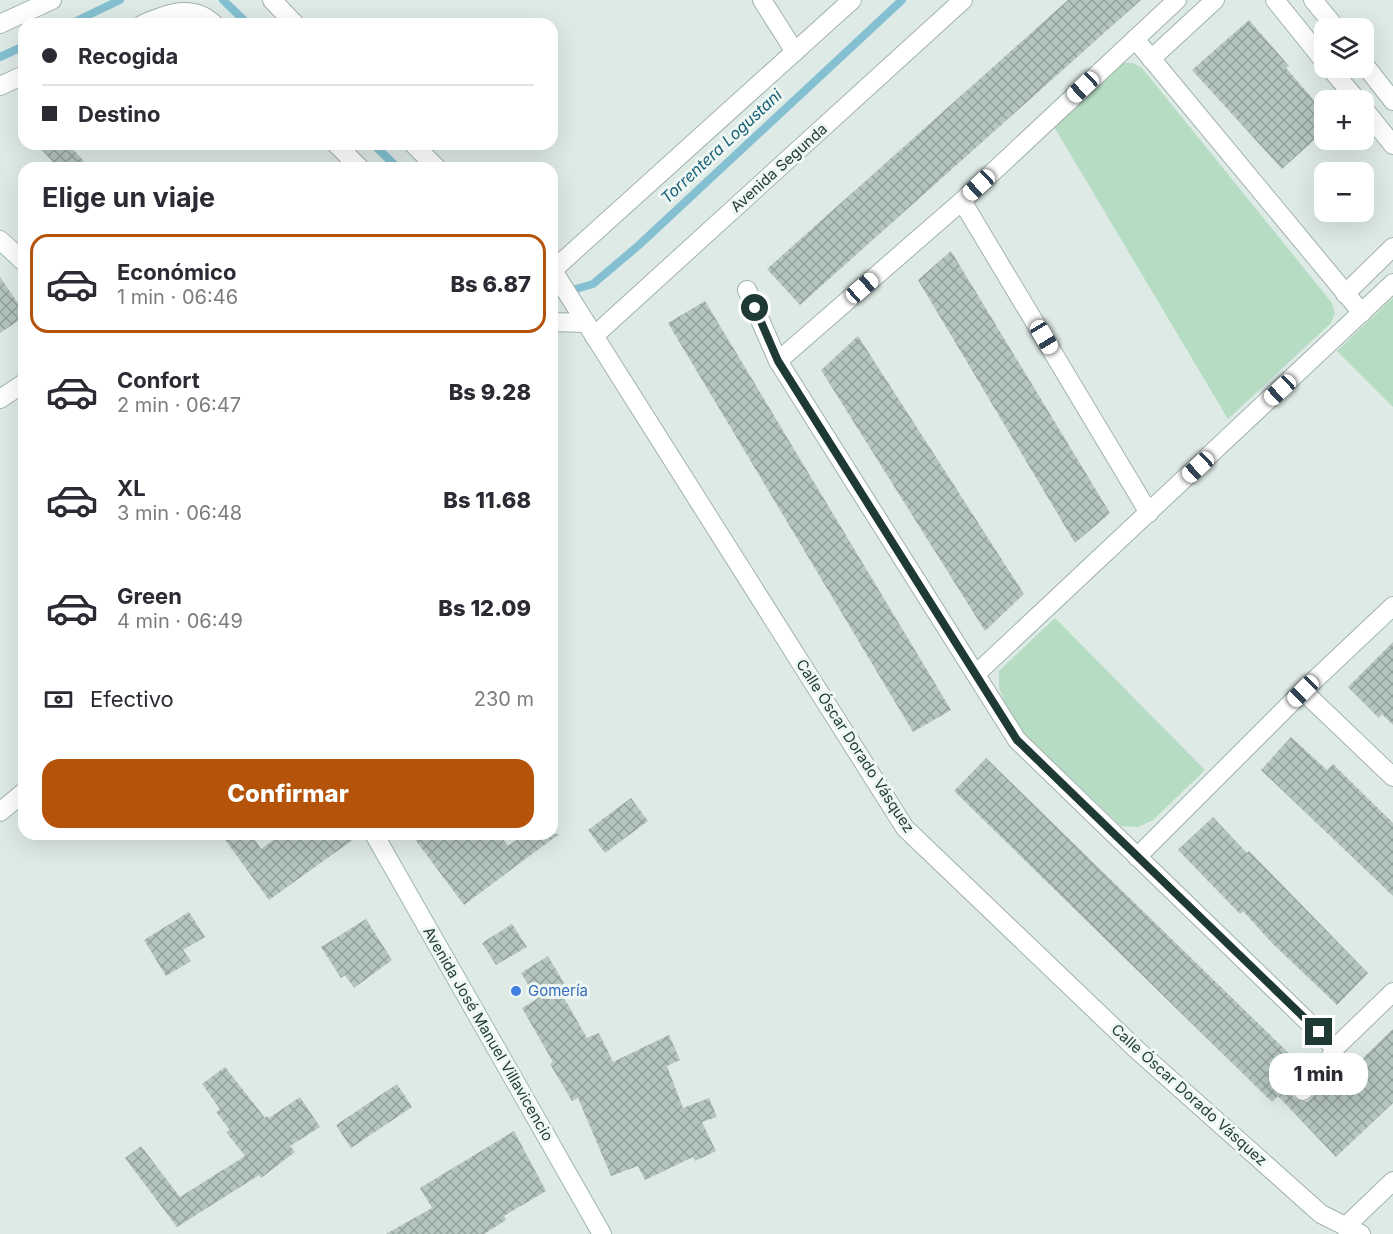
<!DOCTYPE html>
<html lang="es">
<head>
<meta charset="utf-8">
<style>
	:root { --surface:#fff; --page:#f7f7f7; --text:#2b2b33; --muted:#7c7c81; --line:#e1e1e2; --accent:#b45309 }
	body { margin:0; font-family:Inter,sans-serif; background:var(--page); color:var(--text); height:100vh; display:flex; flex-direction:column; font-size:22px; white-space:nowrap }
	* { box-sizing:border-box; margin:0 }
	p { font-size:20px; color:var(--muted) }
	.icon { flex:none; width:33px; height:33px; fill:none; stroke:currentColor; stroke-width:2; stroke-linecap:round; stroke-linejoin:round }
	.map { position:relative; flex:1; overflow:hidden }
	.sheet { position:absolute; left:18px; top:162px; width:540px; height:678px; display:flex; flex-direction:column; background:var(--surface); border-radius:18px; box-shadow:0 6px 24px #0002 }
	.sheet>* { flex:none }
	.top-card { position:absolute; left:18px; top:18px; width:540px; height:132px; border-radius:18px; box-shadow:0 6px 24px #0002; display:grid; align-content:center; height:132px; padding:0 24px; background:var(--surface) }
	.fabs { position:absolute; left:1314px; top:18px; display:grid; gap:12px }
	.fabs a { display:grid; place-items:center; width:60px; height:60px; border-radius:12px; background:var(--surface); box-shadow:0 6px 24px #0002; font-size:30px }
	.end { position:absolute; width:27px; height:27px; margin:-14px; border:8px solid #1f3a35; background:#fff; box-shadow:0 0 0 3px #fff }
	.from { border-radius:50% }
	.bubble { position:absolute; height:42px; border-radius:18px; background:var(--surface); box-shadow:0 6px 24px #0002; font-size:20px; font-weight:800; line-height:42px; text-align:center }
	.car { position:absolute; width:18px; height:36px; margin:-18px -9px; border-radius:8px; box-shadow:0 0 4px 2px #0007; background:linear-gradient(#fff 24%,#345 0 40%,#fff 0 76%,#345 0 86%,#fff 0) }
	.top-card b { display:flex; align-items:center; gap:21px; height:57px; font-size:22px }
	.top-card b+b { border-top:2px solid var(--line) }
	.top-card i { width:15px; height:15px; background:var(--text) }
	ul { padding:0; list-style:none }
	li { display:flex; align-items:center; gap:18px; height:99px; margin:0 12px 9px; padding:0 12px; border:3px solid transparent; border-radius:18px }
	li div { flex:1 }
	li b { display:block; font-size:22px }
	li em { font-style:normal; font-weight:800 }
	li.active { border-color:var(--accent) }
	li>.icon { width:54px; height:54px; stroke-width:1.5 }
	h2 { padding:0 24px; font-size:27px; line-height:72px }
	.pay { display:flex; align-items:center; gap:15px; height:66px; padding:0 24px; font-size:22px }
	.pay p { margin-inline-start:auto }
	.cta { display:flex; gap:12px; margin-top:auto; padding:12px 24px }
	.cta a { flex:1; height:69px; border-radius:18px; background:var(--accent); color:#fff; font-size:24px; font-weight:800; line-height:69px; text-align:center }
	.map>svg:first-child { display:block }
</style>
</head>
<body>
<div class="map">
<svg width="1393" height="1234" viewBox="0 0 1393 1234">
	<defs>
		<pattern id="building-cross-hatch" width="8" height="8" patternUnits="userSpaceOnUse" patternTransform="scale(1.5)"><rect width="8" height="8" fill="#b4c5bf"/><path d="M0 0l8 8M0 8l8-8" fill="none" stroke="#92a19c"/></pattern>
	</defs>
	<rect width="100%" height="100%" fill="#deeae6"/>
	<g fill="#b6dcc3">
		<path d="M1123 63H1133L1142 68 1332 303 1335 313 1331 323 1228 419 1053 125Z"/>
		<path d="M1393 298V407L1337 351Z"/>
		<path d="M1055 618 1205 770 1153 820 1138 827 1121 826 1025 735 1006 705 999 688V671Z"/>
	</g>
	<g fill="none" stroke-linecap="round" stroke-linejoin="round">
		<g stroke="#84c0d1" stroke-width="8">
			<path d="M223 0 248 24"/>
			<path d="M70 24 120 0"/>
			<path d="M0 57 24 46"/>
			<path d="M373 144 398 168"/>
			<path d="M552 296 593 284 639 245 902 0"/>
		</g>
	</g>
	<g fill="url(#building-cross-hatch)">
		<path d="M1068 0H1141L800 305 767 269Z"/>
		<path d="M1249 20 1289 66 1286 68 1324 112V131L1282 169 1192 70Z"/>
		<path d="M36 144H68L90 168H59Z"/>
		<path d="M951 251 1110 513 1075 543 918 280Z"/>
		<path d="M0 277 24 312V317L0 333Z"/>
		<path d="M705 301 951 710 913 732 668 323Z"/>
		<path d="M858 336 1024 594 985 631 821 370Z"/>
		<path d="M1393 642V725L1382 714 1379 718 1348 687Z"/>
		<path d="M1291 737 1327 770 1333 764 1393 823V896L1261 770Z"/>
		<path d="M986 758 1307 1071 1292 1088V1095L1296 1099 1307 1102 1323 1087 1328 1092 1393 1029V1103L1336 1157 1278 1096 1272 1102 954 791Z"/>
		<path d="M631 798 648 821 605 853 588 830Z"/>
		<path d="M1213 817 1247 853 1249 851 1368 973 1337 1005 1273 944 1243 911 1240 914 1178 850Z"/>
		<path d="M221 834H251L261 849 282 834H361L269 900Z"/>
		<path d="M411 834H499L508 846 525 834H559L464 905Z"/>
		<path d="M189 912 205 937 183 950 191 961 166 976 144 940Z"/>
		<path d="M366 919 392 960 354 988 345 975 341 978 321 947Z"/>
		<path d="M512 924 527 947 496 965 482 943Z"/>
		<path d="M548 956 564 983 561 986 567 996 564 998 587 1038 599 1033 613 1062 669 1035 680 1060 667 1066 683 1108 709 1098 717 1117 702 1122 716 1151 695 1161 693 1157 645 1180 638 1166 611 1176 578 1098 572 1101 550 1064 553 1062 522 1008 537 999 521 973Z"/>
		<path d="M225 1067 265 1118 267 1116 269 1118 300 1097 320 1127 290 1146 295 1152 261 1178 259 1175 177 1227 125 1158 141 1146 180 1197 245 1156 226 1132 230 1130 216 1112 220 1109 202 1084Z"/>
		<path d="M397 1084 412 1107 351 1148 336 1125Z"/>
		<path d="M514 1131 546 1191 504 1216 506 1220 484 1234H386L432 1208 420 1188Z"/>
	</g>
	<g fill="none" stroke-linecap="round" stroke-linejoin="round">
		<g stroke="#a1b2ad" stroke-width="20">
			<g id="street">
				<path d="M272 0 295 24"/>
				<path d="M762 0 795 52"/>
				<path d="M1275 0 1324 61"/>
				<path d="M1313 0 1336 28"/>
				<path d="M0 24 52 0"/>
				<path d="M143 24C167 14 192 3 214 24"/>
				<path d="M1135 39 1362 313"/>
				<path d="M1151 59 1215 0"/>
				<path d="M1364 64 1393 101"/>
				<path d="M1330 68 1357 100"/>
				<path d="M0 86 24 75"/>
				<path d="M1364 109 1393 145"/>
				<path d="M336 144 360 168"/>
				<path d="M413 144 437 168"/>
				<path d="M962 201 1149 513"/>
				<path d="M552 269 905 828 1136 1049 1321 1214 1361 1234"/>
				<path d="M553 270 852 0"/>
				<path d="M747 290 778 361 1017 740 1335 1048"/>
				<path d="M1345 294 1393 247"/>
				<path d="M552 322 586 323"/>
				<path d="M594 336 963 0"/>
				<path d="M778 361 962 201 1177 0"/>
				<path d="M0 399 24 383"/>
				<path d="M976 674 1393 283"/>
				<path d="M1303 691 1393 777"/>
				<path d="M0 812 24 792"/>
				<path d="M1137 857 1303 691 1393 606"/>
				<path d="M1303 1091 1325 1068 1335 1048 1393 992"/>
				<path d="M1345 1227 1393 1181"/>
			</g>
		</g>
		<g stroke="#9db6af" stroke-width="20">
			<g id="secondary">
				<path d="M0 240 24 262"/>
				<path d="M374 834 602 1234"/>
			</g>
		</g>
		<use href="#street" stroke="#fff" stroke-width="18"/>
		<use href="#secondary" stroke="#fff" stroke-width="18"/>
	</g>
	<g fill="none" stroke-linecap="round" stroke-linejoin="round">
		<path stroke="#1f3a35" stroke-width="8" d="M755 308 778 361 1017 740 1319 1032"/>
	</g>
	<circle fill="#3f7fe0" stroke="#eef7f3" stroke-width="2" cx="516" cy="991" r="6"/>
	<g text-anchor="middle" stroke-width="6" stroke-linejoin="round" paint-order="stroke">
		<g font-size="15" fill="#1f3a35" stroke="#eef7f3">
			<text transform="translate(779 168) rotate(-42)" y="5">Avenida Segunda</text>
			<text transform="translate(855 746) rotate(57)" y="5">Calle Óscar Dorado Vásquez</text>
			<text transform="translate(488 1034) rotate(60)" y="5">Avenida José Manuel Villavicencio</text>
			<text transform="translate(1189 1095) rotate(42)" y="5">Calle Óscar Dorado Vásquez</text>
		</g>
		<g font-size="15" fill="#366cbe" stroke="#eef7f3" text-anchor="start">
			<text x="528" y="996">Gomería</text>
		</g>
		<g font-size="16" font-style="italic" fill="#196076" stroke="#eef7f3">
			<text transform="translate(721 146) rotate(-43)" y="6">Torrentera Logustani</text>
		</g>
	</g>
</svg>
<div class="fabs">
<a><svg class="icon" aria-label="layers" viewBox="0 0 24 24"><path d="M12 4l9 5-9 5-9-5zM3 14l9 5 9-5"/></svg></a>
<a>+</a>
<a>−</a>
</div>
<i class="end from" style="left:755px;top:308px"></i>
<i class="end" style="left:1319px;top:1032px"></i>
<div class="bubble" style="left:1269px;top:1053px;width:99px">1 min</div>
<i class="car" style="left:1083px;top:87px;rotate:227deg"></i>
<i class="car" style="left:979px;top:185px;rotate:227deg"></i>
<i class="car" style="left:862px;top:288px;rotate:49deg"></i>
<i class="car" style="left:1044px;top:337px;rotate:149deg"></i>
<i class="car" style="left:1280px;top:390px;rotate:227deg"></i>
<i class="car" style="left:1198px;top:467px;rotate:227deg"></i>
<i class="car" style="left:1303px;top:691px;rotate:225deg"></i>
<div class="top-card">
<b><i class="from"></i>Recogida</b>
<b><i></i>Destino</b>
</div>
<section class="sheet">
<h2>Elige un viaje</h2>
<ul>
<li class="active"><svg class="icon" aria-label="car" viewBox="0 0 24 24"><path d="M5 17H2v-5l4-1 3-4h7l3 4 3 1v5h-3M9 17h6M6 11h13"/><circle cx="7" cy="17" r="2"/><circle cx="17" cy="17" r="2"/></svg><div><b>Económico</b><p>1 min · 06:46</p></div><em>Bs 6.87</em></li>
<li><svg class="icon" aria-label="car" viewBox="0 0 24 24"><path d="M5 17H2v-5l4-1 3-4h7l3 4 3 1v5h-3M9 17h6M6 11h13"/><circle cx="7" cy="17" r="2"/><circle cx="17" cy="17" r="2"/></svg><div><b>Confort</b><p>2 min · 06:47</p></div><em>Bs 9.28</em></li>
<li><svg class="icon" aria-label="car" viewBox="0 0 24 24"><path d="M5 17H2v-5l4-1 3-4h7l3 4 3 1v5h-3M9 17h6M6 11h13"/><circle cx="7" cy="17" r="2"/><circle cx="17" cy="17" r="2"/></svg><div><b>XL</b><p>3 min · 06:48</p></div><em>Bs 11.68</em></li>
<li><svg class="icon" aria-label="car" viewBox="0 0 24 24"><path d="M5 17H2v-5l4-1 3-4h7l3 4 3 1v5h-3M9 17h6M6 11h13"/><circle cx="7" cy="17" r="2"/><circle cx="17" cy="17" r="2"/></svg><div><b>Green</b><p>4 min · 06:49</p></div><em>Bs 12.09</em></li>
</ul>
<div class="pay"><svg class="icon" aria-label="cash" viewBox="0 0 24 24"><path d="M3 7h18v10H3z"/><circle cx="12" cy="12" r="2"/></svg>Efectivo<p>230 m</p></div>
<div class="cta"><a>Confirmar</a></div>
</section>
</div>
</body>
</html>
